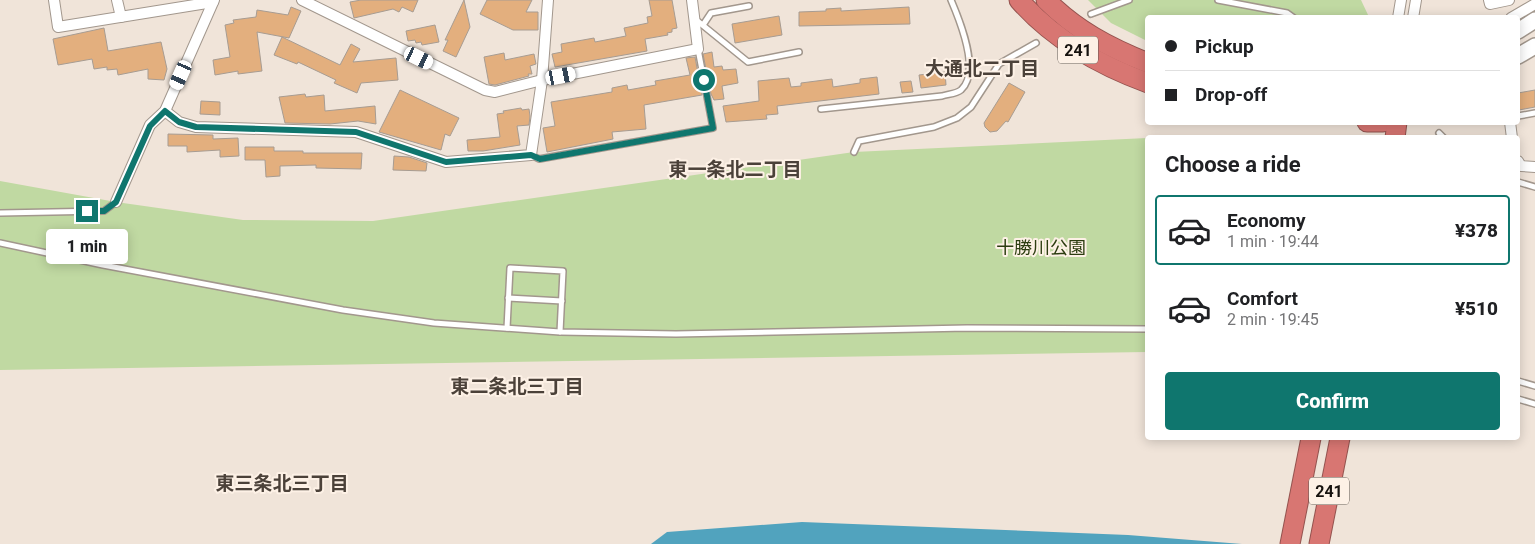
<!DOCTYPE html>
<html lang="en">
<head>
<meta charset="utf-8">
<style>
	:root { --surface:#fff; --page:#f6f6f6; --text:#202124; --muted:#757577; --line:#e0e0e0; --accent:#0f766e }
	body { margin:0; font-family:Roboto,"Noto Sans JP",sans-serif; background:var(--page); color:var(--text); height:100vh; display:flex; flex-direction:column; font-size:19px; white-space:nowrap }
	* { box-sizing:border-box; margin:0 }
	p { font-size:16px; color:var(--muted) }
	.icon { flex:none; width:28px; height:28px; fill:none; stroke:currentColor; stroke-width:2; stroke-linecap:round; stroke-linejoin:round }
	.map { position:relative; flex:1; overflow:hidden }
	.drawer { position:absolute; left:1145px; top:135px; width:375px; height:305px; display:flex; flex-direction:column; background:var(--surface); border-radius:5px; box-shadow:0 2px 12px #0003 }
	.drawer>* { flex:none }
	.banner { position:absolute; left:1145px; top:15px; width:375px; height:110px; border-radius:5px; box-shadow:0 2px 12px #0003; display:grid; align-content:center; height:110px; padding:0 20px; background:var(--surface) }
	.end { position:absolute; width:22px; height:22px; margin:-11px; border:6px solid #0f766e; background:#fff; box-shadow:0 0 0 2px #fff }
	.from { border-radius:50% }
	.bubble { position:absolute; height:35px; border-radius:5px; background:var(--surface); box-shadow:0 2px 12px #0003; font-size:16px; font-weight:800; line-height:35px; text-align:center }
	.car { position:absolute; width:15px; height:30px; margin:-15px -8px; border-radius:6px; box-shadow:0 0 4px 1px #0007; background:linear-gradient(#fff 24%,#345 0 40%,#fff 0 76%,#345 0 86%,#fff 0) }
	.banner b { display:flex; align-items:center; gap:18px; height:48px; font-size:19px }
	.banner b+b { border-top:1px solid var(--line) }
	.banner i { width:12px; height:12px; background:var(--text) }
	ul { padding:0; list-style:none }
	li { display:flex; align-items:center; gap:15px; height:70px; margin:0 10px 8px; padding:0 10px; border:2px solid transparent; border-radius:5px }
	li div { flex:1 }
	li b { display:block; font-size:19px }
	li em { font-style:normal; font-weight:800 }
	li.selected { border-color:var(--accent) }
	li>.icon { width:45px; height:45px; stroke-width:1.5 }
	h2 { padding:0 20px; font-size:22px; line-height:60px }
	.button { display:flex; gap:10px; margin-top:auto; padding:10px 20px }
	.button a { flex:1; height:58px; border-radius:5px; background:var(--accent); color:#fff; font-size:20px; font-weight:800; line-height:58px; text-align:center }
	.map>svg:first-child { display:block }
</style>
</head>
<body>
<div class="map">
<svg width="1535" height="544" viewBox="0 0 1535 544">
	<rect width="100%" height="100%" fill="#f0e4d9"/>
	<g fill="#c0d9a2">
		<path d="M1088 0H1361L1369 17 1148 18 1147 41 1111 23Z"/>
		<path d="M1147 138V352L0 370V181L116 202 243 220 373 221 854 152Z"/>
	</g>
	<path fill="#51a3be" d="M802 522 1128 535 1242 544H651L667 532Z"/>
	<g fill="#e3af7e" stroke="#a79c92">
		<path d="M361 0H418L413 12 402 7 399 12 393 9 354 18 350 2Z"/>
		<path d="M464 0 470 27 456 57 443 51 448 40H445Z"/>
		<path d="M487 0H532L526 12H538V30H513L480 14Z"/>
		<path d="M649 0H672L677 28 672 29V32L667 33 668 35 645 39 647 51 555 67 552 54 562 52 561 44 594 38 595 42 626 36 624 28 648 23 647 17 652 16Z"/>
		<path d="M291 7 301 11 289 38 257 32 262 71 238 74V71L215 75 213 60 230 57 225 25 234 23 233 20 256 17 257 10 288 15Z"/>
		<path d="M909 7 910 24 799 26V12L826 11V9L841 8V11Z"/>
		<path d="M779 16 782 35 735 43 732 24Z"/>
		<path d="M435 25 439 42 422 45 421 42 416 43 415 40 408 41 406 31Z"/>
		<path d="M104 28 108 51 161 42 167 69 164 80 148 79V69L118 75 117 69 107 70V67L94 69 92 59 58 65 53 39Z"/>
		<path d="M282 37 340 65 351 44 360 49 353 62 396 58 398 80 361 83 357 93 334 83 336 80 298 62 297 64 274 55Z"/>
		<path d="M712 52 714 67 722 66 723 70 736 69 738 83 722 86 724 99 714 100 711 94 703 54Z"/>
		<path d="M504 53 505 60 534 54 536 64 530 66 532 74H528L529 76 495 85 489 84 484 57Z"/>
		<path d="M695 57 702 95 644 105 646 129 612 132 613 139 547 152 543 128 555 126 551 102 612 92V88L627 85 628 90 656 85 655 81 690 75 686 58Z"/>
		<path d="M945 72 946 85 921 88 919 75Z"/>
		<path d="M877 77 879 94 777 106 778 114 766 115 767 119 726 122 723 106 759 101 758 81 789 78 791 87 801 86V83L832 79 833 87 860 83V79Z"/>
		<path d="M911 81 913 92 902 93 900 82Z"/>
		<path d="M1009 83 1025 92 1008 122 1006 121 997 131 990 132 985 127 984 123Z"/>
		<path d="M400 90 459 118 450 136 445 134 441 150 379 132Z"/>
		<path d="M1535 90V107L1519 110 1518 93Z"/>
		<path d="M305 94 306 97 324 95 325 111 375 106 376 124 358 121 330 124 285 123 279 97Z"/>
		<path d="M201 101 220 102V115L200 114Z"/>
		<path d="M521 108 522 110 529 109 530 116 529 125 517 126 520 145 483 151H468L467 140 500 137 497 114 504 113 503 111Z"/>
		<path d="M168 134 213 135V139L238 138 239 156 220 157V150L187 152V146H168Z"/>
		<path d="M245 147H274V151H303V153H362L361 169 316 168V165L280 166V176L266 177 265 160H245Z"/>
		<path d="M394 156 409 157 427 163 426 171 393 170Z"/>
	</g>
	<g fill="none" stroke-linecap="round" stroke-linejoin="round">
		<g stroke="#a2978d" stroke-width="8">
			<g id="lane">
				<path d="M1218 0 1287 13 1294 18"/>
				<path d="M1091 14 1129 0"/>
				<path d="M695 19 748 62 799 52"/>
				<path d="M703 25 711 13 749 6"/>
				<path d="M821 109 942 96C948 94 956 94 961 90 981 72 960 21 951 0"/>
				<path d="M1518 116 1535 113"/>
				<path d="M1439 133 1444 138"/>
				<path d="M854 152 859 141 934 127 957 118 971 107 999 64 1036 43"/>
				<path d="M531 155 539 159 713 128 698 49"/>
				<path d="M1518 182 1535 187"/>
				<path d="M0 213 104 211 116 202"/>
				<path d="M0 243 103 265 343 310 434 323 560 332 676 334 967 328 1148 329"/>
				<path d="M508 298 562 301"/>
				<path d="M507 328 510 268 563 271 560 332"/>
				<path d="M1518 381 1535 386"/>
				<path d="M1518 399 1535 404"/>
			</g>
		</g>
		<g stroke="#a2978d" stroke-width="12">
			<g id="street">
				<path d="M54 0 58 27 213 2"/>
				<path d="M117 0 121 17"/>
				<path d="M302 0 485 90 495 92 542 80 698 49 692 0"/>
				<path d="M1489 0 1490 4 1509 0"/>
				<path d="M1398 18 1401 0"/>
				<path d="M1413 18 1416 0"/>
				<path d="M1511 18 1535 4"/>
				<path d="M165 111 179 122 196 127 356 132 446 162 531 155 542 80 548 0"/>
				<path d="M1510 122 1512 138"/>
				<path d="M1518 161 1521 166 1535 167"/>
				<path d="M116 202 150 125 165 111 214 0"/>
			</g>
		</g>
		<g stroke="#a2978d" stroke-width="18">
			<g id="secondary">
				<path d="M1518 31 1535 20"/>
				<path d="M1518 56 1535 46"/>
			</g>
		</g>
		<g stroke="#94534f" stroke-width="21">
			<g id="highway">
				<path d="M1019 0C1054 40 1099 65 1148 83"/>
				<path d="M1046 0C1076 30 1108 47 1148 63"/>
				<path d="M1367 122H1383"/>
				<path d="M1395 138 1397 122"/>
				<path d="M1290 544 1311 438"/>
				<path d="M1319 544 1340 438"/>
			</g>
		</g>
		<use href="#lane" stroke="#fff" stroke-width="5"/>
		<use href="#street" stroke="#fff" stroke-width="10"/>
		<use href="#secondary" stroke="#fff" stroke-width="15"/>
		<use href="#highway" stroke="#d87672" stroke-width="19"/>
	</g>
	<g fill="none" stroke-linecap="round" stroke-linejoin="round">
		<path stroke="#0f766e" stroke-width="6" d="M87 211H104L116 202 150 126 165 111 179 122 196 127 356 132 446 162 531 155 540 159 713 128 704 80"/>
	</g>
	<g text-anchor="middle" stroke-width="4" stroke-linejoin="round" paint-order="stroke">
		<g fill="#fdf1e6" stroke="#5c5650" stroke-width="1">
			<rect x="1058" y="36.5" width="40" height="27" rx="4"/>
			<rect x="1309" y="477.5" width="40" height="27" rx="4"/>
		</g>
		<g font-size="16" font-weight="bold" fill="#17130f">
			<text x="1078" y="56">241</text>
			<text x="1329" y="497">241</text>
		</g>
		<g font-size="18" fill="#2c3d10" stroke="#fdf1e6">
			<text x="1041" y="254">十勝川公園</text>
		</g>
		<g font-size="19" font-weight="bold" fill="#4b4139" stroke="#fdf1e6">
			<text x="982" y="75">大通北二丁目</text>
			<text x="735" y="176">東一条北二丁目</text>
			<text x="517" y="393">東二条北三丁目</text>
			<text x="282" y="490">東三条北三丁目</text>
		</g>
	</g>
</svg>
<i class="end from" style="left:704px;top:80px"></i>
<i class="end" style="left:87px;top:211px"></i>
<div class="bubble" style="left:46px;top:229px;width:82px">1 min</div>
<i class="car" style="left:419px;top:58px;rotate:116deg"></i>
<i class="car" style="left:181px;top:75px;rotate:204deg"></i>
<i class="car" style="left:561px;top:76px;rotate:79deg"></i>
<div class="banner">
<b><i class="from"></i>Pickup</b>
<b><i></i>Drop-off</b>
</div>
<section class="drawer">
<h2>Choose a ride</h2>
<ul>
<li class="selected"><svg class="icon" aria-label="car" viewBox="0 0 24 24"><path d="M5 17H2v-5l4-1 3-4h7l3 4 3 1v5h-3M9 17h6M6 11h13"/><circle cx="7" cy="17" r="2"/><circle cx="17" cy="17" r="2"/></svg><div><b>Economy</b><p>1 min · 19:44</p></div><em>¥378</em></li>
<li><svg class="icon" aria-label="car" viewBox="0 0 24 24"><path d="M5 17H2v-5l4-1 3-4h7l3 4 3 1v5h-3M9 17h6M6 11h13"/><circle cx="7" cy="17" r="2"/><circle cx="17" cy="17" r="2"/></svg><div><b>Comfort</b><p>2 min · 19:45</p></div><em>¥510</em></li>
</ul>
<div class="button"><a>Confirm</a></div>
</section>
</div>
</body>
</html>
